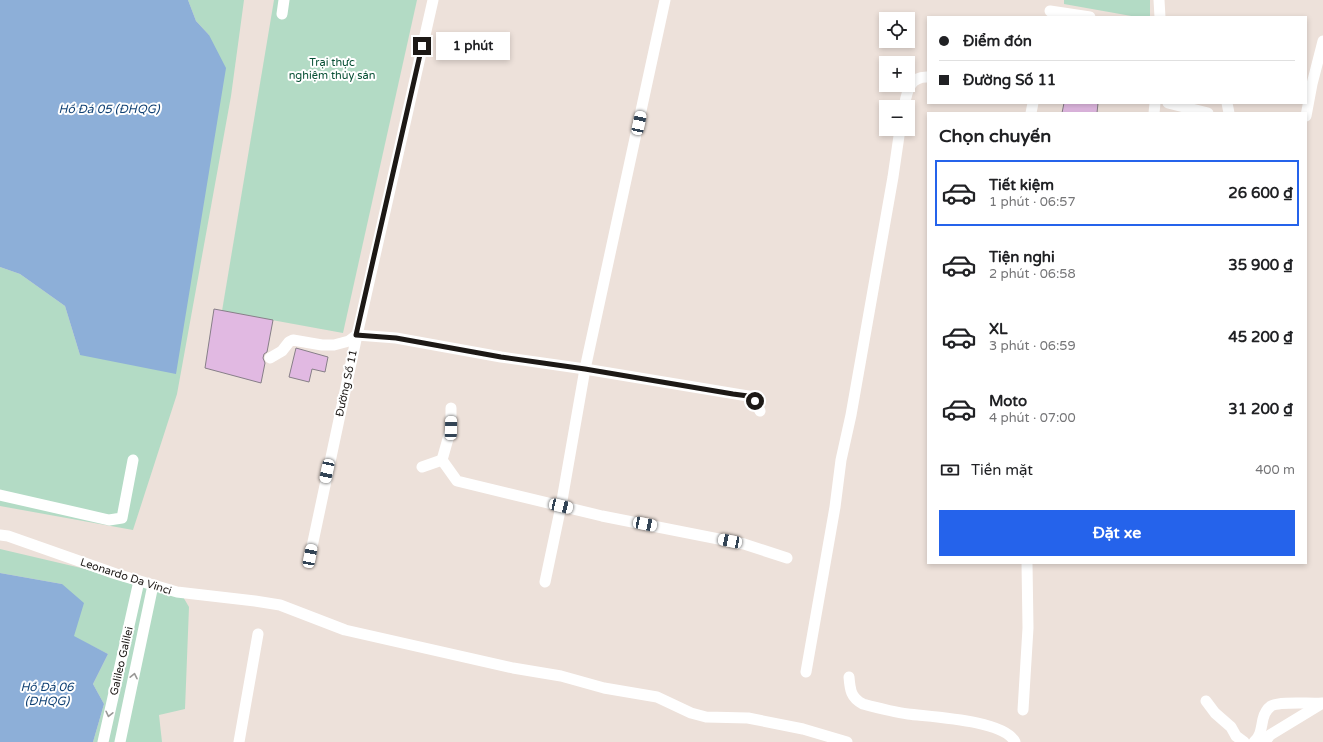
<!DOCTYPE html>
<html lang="vi">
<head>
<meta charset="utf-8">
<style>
	:root { --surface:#fff; --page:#f2f2f2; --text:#202124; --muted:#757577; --line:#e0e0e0; --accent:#2563eb }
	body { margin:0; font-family:"Varela Round",sans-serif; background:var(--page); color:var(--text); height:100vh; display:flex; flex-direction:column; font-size:15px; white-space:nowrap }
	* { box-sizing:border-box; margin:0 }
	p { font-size:13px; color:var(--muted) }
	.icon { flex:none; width:22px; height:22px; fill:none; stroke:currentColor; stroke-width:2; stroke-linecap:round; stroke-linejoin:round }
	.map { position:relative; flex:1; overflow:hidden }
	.drawer { position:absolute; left:927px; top:112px; width:380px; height:452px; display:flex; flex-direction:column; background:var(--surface); border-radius:0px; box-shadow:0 2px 6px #0003 }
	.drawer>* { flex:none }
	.guide { position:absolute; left:927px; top:16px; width:380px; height:88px; border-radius:0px; box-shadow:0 2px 6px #0003; display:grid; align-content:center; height:88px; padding:0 12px; background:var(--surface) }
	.buttons { position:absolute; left:879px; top:12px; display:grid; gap:8px }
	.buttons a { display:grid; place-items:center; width:36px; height:36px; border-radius:0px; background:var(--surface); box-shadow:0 2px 6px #0003; font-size:20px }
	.end { position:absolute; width:18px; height:18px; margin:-9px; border:5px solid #1d1916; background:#fff; box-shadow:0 0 0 2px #fff }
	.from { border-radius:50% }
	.bubble { position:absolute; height:28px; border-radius:0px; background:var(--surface); box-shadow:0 2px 6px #0003; font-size:13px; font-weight:800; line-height:28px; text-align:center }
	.car { position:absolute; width:12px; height:24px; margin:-12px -6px; border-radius:5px; box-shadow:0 0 3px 1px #0007; background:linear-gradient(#fff 24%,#345 0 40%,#fff 0 76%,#345 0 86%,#fff 0) }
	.guide b { display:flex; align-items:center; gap:14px; height:38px; font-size:15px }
	.guide b+b { border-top:1px solid var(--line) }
	.guide i { width:10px; height:10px; background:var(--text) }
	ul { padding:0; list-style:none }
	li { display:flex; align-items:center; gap:12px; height:66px; margin:0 8px 6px; padding:0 4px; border:2px solid transparent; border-radius:0px }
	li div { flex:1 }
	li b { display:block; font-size:15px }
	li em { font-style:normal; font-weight:800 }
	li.active { border-color:var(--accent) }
	li>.icon { width:36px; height:36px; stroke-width:1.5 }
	h2 { padding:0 12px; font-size:18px; line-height:48px }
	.pay { display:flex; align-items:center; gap:10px; height:44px; padding:0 12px; font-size:15px }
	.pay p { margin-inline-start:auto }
	.button { display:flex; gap:8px; margin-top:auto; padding:8px 12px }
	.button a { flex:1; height:46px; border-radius:0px; background:var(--accent); color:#fff; font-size:16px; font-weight:800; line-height:46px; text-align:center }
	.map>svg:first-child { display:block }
</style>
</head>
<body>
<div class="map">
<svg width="1323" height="742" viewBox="0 0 1323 742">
	<rect width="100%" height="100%" fill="#ede1da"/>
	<g fill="#b3dbc5">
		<path d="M188 0H244L231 96 177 394 133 530 0 506V267L20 274 65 306 80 355 209 35 196 21Z"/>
		<path d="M274 0H417L343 333 222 311Z"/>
		<path d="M1064 0H1150V17H1137L1064 4Z"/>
		<path d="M0 549 111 575 179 590 189 607 185 709 159 715 162 742H93L104 704 93 684 108 654 74 637 62 584 0 573Z"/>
	</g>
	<g fill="#8dafd8">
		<path d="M0 0H188L196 21 209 35 226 68 176 374 80 355 65 306 20 274 0 267Z"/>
		<path d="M0 573 62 584 84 603 74 636 108 654 93 684 104 704 93 742H0Z"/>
	</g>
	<g fill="#e1b9e2" stroke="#877f88">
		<path d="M1064 103H1098L1097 113H1062Z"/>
		<path d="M214 309 273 320 267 352 264 354 263 358 265 363 261 383 205 368Z"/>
		<path d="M296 348 328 357 325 372 312 369 309 382 289 377Z"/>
	</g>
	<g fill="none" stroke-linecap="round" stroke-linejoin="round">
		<g stroke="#fff" stroke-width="11">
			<path d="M1159 0 1160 17"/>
			<path d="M1050 11 1090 17"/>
			<path d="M282 14 284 0"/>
			<path d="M1168 103 1208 113"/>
			<path d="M1227 103 1229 113"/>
			<path d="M904 107C907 92 909 76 928 77"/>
			<path d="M1031 113 1033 103"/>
			<path d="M1154 113 1155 103"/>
			<path d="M1306 116 1312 84 1323 41"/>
			<path d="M270 358 282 351 289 342 293 340 322 345H334L349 341 357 335 396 338 501 357 585 369 748 396 755 401 760 411"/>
			<path d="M442 460 451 428V408"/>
			<path d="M422 467 442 460 457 481 602 516 744 544 787 558"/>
			<path d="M0 495 109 520 122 518 133 460"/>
			<path d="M0 535 8 536 116 574 177 592 255 601 280 605 345 630 513 668 561 676 604 688 657 697 691 713 706 717 748 718 803 729 847 742"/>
			<path d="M310 556 357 335 433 0"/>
			<path d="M545 582 561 506 585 369 665 0"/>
			<path d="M806 672 835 507 841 460 851 415 893 177 900 129"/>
			<path d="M849 677C850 690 851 698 863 704 878 708 893 712 908 714 931 717 1004 720 1015 742"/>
			<path d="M1206 701 1215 713 1231 727 1236 736 1244 742"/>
			<path d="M1023 710 1028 628 1027 563"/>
			<path d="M103 742 139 581"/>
			<path d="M120 742 153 585"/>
			<path d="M239 742 258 634"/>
			<path d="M1254 742C1261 736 1261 728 1263 719 1264 715 1267 709 1271 706 1280 701 1311 704 1322 703"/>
			<path d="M1265 742 1270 735 1321 704"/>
		</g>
	</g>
	<defs><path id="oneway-chevron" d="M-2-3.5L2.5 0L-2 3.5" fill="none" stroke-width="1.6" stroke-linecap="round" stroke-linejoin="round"/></defs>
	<g stroke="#999896">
		<use href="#oneway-chevron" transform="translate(134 676) rotate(-78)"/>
		<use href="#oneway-chevron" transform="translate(109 714) rotate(103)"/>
	</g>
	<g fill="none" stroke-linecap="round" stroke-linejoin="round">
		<path stroke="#1d1916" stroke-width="5" d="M422 46 356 335 396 338 501 357 585 369 733 394 748 396 755 401"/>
	</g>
	<g text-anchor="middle" stroke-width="4" stroke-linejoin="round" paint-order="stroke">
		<g font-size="11" fill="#074f34" stroke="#fff">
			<text x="332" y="66">Trại thực<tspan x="332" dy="13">nghiệm thủy sản</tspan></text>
		</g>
		<g font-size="11" fill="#1d1916" stroke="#fff">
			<text transform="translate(346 383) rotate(-78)" y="4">Đường Số 11</text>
			<text transform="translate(126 576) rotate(18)" y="4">Leonardo Da Vinci</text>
			<text transform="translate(121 661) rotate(-77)" y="4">Galileo Galilei</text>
		</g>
		<g font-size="12" font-style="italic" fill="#104174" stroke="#fff">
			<text x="109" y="113">Hồ Đá 05 (ĐHQG)</text>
			<text x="47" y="691">Hồ Đá 06<tspan x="47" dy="14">(ĐHQG)</tspan></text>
		</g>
	</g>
</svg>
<div class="buttons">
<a><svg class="icon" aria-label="locate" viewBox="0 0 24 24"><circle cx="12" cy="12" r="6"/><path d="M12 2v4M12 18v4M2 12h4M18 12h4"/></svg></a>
<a>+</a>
<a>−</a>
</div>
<i class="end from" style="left:755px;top:401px"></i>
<i class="end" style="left:422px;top:46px"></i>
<div class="bubble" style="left:436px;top:32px;width:74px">1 phút</div>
<i class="car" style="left:639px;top:123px;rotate:12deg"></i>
<i class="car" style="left:451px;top:428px;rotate:1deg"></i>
<i class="car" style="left:327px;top:471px;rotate:192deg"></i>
<i class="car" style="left:561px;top:506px;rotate:103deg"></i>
<i class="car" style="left:645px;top:524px;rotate:101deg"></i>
<i class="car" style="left:730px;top:541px;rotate:281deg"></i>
<i class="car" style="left:310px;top:556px;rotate:11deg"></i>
<div class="guide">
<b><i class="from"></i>Điểm đón</b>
<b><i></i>Đường Số 11</b>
</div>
<section class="drawer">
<h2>Chọn chuyến</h2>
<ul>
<li class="active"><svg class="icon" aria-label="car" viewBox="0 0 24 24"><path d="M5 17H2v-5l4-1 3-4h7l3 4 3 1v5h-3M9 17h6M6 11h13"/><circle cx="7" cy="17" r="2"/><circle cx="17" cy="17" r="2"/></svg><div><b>Tiết kiệm</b><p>1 phút · 06:57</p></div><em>26 600 ₫</em></li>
<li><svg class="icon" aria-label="car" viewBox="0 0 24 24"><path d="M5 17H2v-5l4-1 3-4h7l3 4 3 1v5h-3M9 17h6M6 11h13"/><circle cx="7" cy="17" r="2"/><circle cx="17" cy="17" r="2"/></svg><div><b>Tiện nghi</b><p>2 phút · 06:58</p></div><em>35 900 ₫</em></li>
<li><svg class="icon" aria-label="car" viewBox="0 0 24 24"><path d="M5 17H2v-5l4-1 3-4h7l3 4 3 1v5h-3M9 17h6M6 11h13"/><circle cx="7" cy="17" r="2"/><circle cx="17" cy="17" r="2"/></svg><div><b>XL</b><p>3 phút · 06:59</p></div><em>45 200 ₫</em></li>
<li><svg class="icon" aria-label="car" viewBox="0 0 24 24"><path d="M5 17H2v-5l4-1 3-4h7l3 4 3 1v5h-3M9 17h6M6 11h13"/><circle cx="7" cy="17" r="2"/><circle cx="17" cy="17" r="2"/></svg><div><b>Moto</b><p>4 phút · 07:00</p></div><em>31 200 ₫</em></li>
</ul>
<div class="pay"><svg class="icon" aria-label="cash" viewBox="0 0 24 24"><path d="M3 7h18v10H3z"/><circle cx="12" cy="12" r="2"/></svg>Tiền mặt<p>400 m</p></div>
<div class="button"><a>Đặt xe</a></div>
</section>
</div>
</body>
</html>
